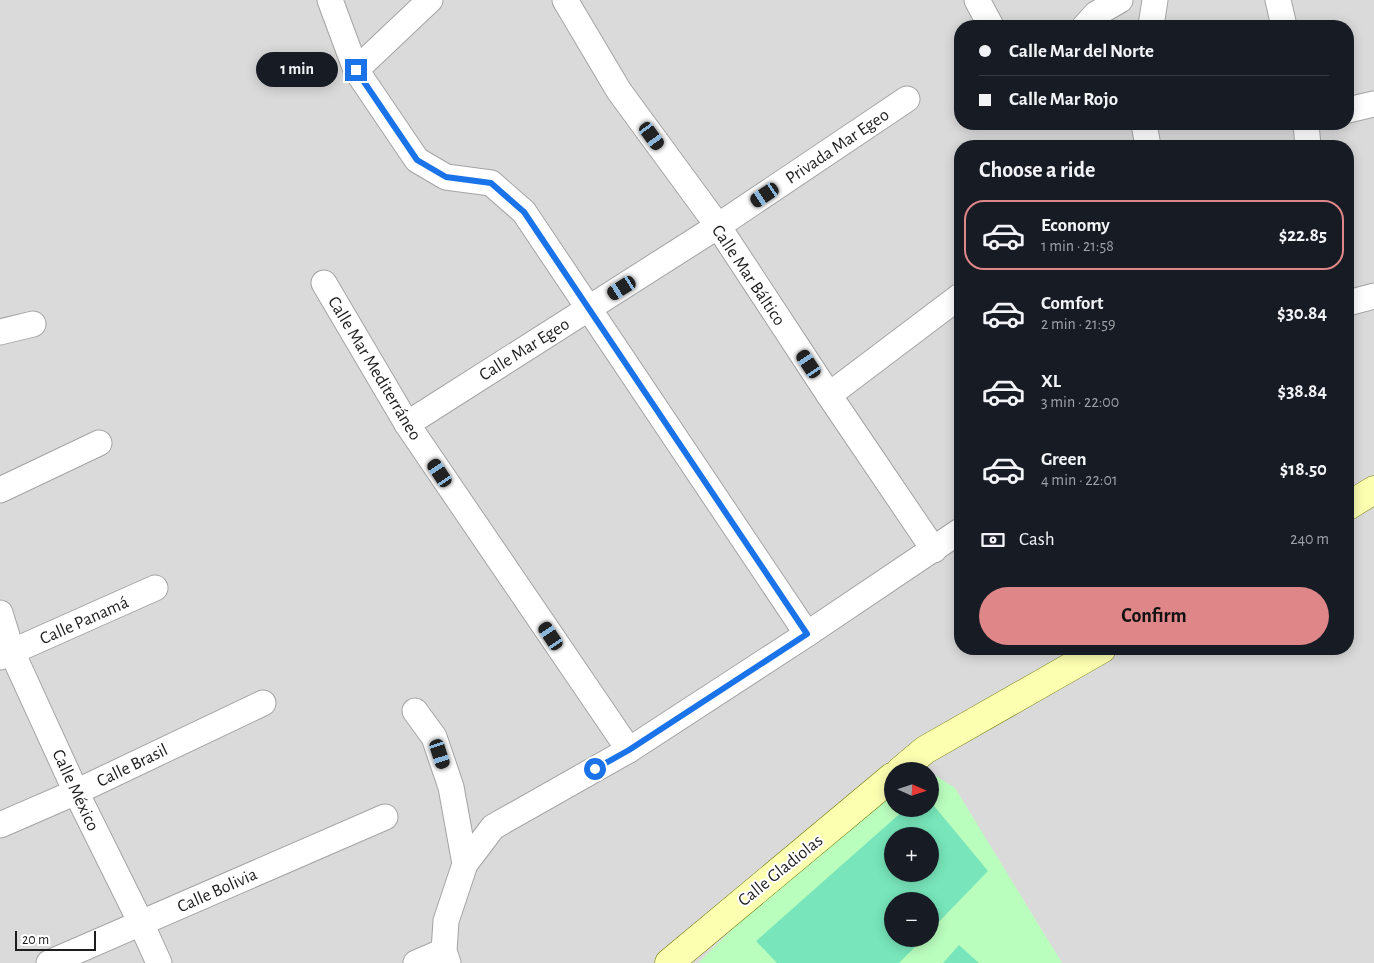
<!DOCTYPE html>
<html lang="en">
<head>
<meta charset="utf-8">
<style>
	:root { --surface:#171b24; --page:#20242c; --text:#f1f3f6; --muted:#9ea1a6; --line:#363941; --accent:#df8688 }
	body { margin:0; font-family:"Alegreya Sans",sans-serif; background:var(--page); color:var(--text); height:100vh; display:flex; flex-direction:column; font-size:19px; white-space:nowrap }
	* { box-sizing:border-box; margin:0 }
	p { font-size:16px; color:var(--muted) }
	.icon { flex:none; width:28px; height:28px; fill:none; stroke:currentColor; stroke-width:2; stroke-linecap:round; stroke-linejoin:round }
	.map { position:relative; flex:1; overflow:hidden }
	.drawer { position:absolute; left:954px; top:140px; width:400px; height:515px; display:flex; flex-direction:column; background:var(--surface); border-radius:20px; box-shadow:0 2px 12px #0003 }
	.drawer>* { flex:none }
	.hud { position:absolute; left:954px; top:20px; width:400px; height:110px; border-radius:20px; box-shadow:0 2px 12px #0003; display:grid; align-content:center; height:110px; padding:0 25px; background:var(--surface) }
	.needle { width:32px; rotate:93deg }
	.tools { position:absolute; left:884px; top:762px; display:grid; gap:10px }
	.tools a { display:grid; place-items:center; width:55px; height:55px; border-radius:50%; background:var(--surface); box-shadow:0 2px 12px #0003; font-size:25px }
	.scale { position:absolute; left:15px; bottom:12px; width:81px; box-sizing:border-box; padding-left:5px; border:2px solid #1d1d1d; border-top:0; font-size:14px; line-height:18px; white-space:nowrap; color:#1d1d1d; -webkit-text-stroke:4px #fff; paint-order:stroke }
	.end { position:absolute; width:22px; height:22px; margin:-11px; border:6px solid #1a73e8; background:#fff; box-shadow:0 0 0 2px #fff }
	.from { border-radius:50% }
	.bubble { position:absolute; height:35px; border-radius:18px; background:var(--surface); box-shadow:0 2px 12px #0003; font-size:16px; font-weight:700; line-height:35px; text-align:center }
	.car { position:absolute; width:15px; height:30px; margin:-15px -8px; border-radius:6px; box-shadow:0 0 4px 1px #0007; background:linear-gradient(#222 24%,#8ab4d8 0 40%,#222 0 76%,#8ab4d8 0 86%,#222 0) }
	.hud b { display:flex; align-items:center; gap:18px; height:48px; font-size:19px }
	.hud b+b { border-top:1px solid var(--line) }
	.hud i { width:12px; height:12px; background:var(--text) }
	ul { padding:0; list-style:none }
	li { display:flex; align-items:center; gap:15px; height:70px; margin:0 10px 8px; padding:0 15px; border:2px solid transparent; border-radius:20px }
	li div { flex:1 }
	li b { display:block; font-size:19px }
	li em { font-style:normal; font-weight:700 }
	li.on { border-color:var(--accent) }
	li>.icon { width:45px; height:45px; stroke-width:1.5 }
	h2 { padding:0 25px; font-size:22px; line-height:60px }
	.pay { display:flex; align-items:center; gap:12px; height:55px; padding:0 25px; font-size:19px }
	.pay p { margin-inline-start:auto }
	.button { display:flex; gap:10px; margin-top:auto; padding:10px 25px }
	.button a { flex:1; height:58px; border-radius:30px; background:var(--accent); color:#111; font-size:20px; font-weight:700; line-height:58px; text-align:center }
	.map>svg:first-child { display:block }
</style>
</head>
<body>
<div class="map">
<svg width="1374" height="963" viewBox="0 0 1374 963">
	<rect width="100%" height="100%" fill="#efebe2"/>
	<path fill="#dbdada" fill-rule="evenodd" d="M0 0H1374V963H0ZM960 26H1348V124H960ZM960 146H1348V649H960ZM892 771H930V809H892ZM892 836H930V874H892ZM892 901H930V939H892Z"/>
	<path fill="#bafebe" fill-rule="evenodd" d="M892 772V809H930V772L955 788 1062 963H698ZM892 836H930V874H892ZM892 901H930V939H892Z"/>
	<g fill="#78e6ba" fill-rule="evenodd">
		<path d="M930 801 988 871 930 931V901H892V939H923L899 963H777L756 941 905 809H930ZM892 836H930V874H892Z"/>
		<path d="M959 945 979 963H943Z"/>
	</g>
	<g fill="none" stroke-linecap="round" stroke-linejoin="round">
		<g stroke="#a4a4a4" stroke-width="27">
			<g id="street">
				<path d="M330 0 356 70 417 160 446 177 491 183 524 212 807 634"/>
				<path d="M565 0 619 91 718 226 829 395 934 550"/>
				<path d="M977 0 991 26"/>
				<path d="M1278 0 1284 26"/>
				<path d="M1085 26 1096 14 1120 0"/>
				<path d="M1151 26 1155 0"/>
				<path d="M356 70 430 0"/>
				<path d="M1348 110 1374 104"/>
				<path d="M1144 124 1148 146"/>
				<path d="M1306 124 1308 146"/>
				<path d="M324 283 407 424 629 750"/>
				<path d="M1348 303 1374 296"/>
				<path d="M0 332 33 324"/>
				<path d="M829 395 960 296"/>
				<path d="M407 424 718 226 907 99"/>
				<path d="M0 490 99 443"/>
				<path d="M0 613 12 652 76 792 141 923 159 963"/>
				<path d="M0 657 155 588"/>
				<path d="M415 711 434 737 451 787 465 864"/>
				<path d="M0 825 76 792 263 703"/>
				<path d="M49 963 385 817"/>
				<path d="M416 963 444 951"/>
				<path d="M448 963 444 951 446 921 465 864 493 827 629 750 807 634 960 531"/>
			</g>
		</g>
		<g stroke="#6c7800" stroke-width="29">
			<g id="secondary">
				<path d="M1348 506 1374 490"/>
				<path d="M900 771 925 750 1102 649"/>
				<path d="M669 963 892 777"/>
			</g>
		</g>
		<use href="#street" stroke="#fff" stroke-width="25"/>
		<use href="#secondary" stroke="#fcffb0" stroke-width="28"/>
	</g>
	<g fill="none" stroke-linecap="round" stroke-linejoin="round">
		<path stroke="#1a73e8" stroke-width="6" d="M356 70 417 160 446 177 491 183 524 212 807 634 629 750 595 769"/>
	</g>
	<g text-anchor="middle" stroke-width="4" stroke-linejoin="round" paint-order="stroke">
		<g font-size="18" fill="#1d1d1d" stroke="#fff">
			<text transform="translate(837 146) rotate(-34)" y="6">Privada Mar Egeo</text>
			<text transform="translate(749 275) rotate(56)" y="6">Calle Mar Báltico</text>
			<text transform="translate(524 349) rotate(-32)" y="6">Calle Mar Egeo</text>
			<text transform="translate(375 368) rotate(59)" y="6">Calle Mar Mediterráneo</text>
			<text transform="translate(84 620) rotate(-24)" y="6">Calle Panamá</text>
			<text transform="translate(132 765) rotate(-26)" y="6">Calle Brasil</text>
			<text transform="translate(76 790) rotate(65)" y="6">Calle México</text>
			<text transform="translate(780 870) rotate(-39)" y="6">Calle Gladiolas</text>
			<text transform="translate(217 890) rotate(-24)" y="6">Calle Bolivia</text>
		</g>
	</g>
</svg>
<div class="tools">
<a><svg class="needle" viewBox="-14 -14 28 28"><path d="M0-13l5 13h-10z" fill="#e53935"/><path d="M0 13l5-13h-10z" fill="#9ea1a6"/></svg></a>
<a>+</a>
<a>−</a>
</div>
<div class="scale">20 m</div>
<i class="end from" style="left:595px;top:769px"></i>
<i class="end" style="left:356px;top:70px"></i>
<div class="bubble" style="left:256px;top:52px;width:82px">1 min</div>
<i class="car" style="left:652px;top:136px;rotate:144deg"></i>
<i class="car" style="left:765px;top:195px;rotate:236deg"></i>
<i class="car" style="left:622px;top:288px;rotate:238deg"></i>
<i class="car" style="left:809px;top:364px;rotate:326deg"></i>
<i class="car" style="left:440px;top:473px;rotate:326deg"></i>
<i class="car" style="left:551px;top:636px;rotate:326deg"></i>
<i class="car" style="left:440px;top:754px;rotate:162deg"></i>
<div class="hud">
<b><i class="from"></i>Calle Mar del Norte</b>
<b><i></i>Calle Mar Rojo</b>
</div>
<section class="drawer">
<h2>Choose a ride</h2>
<ul>
<li class="on"><svg class="icon" aria-label="car" viewBox="0 0 24 24"><path d="M5 17H2v-5l4-1 3-4h7l3 4 3 1v5h-3M9 17h6M6 11h13"/><circle cx="7" cy="17" r="2"/><circle cx="17" cy="17" r="2"/></svg><div><b>Economy</b><p>1 min · 21:58</p></div><em>$22.85</em></li>
<li><svg class="icon" aria-label="car" viewBox="0 0 24 24"><path d="M5 17H2v-5l4-1 3-4h7l3 4 3 1v5h-3M9 17h6M6 11h13"/><circle cx="7" cy="17" r="2"/><circle cx="17" cy="17" r="2"/></svg><div><b>Comfort</b><p>2 min · 21:59</p></div><em>$30.84</em></li>
<li><svg class="icon" aria-label="car" viewBox="0 0 24 24"><path d="M5 17H2v-5l4-1 3-4h7l3 4 3 1v5h-3M9 17h6M6 11h13"/><circle cx="7" cy="17" r="2"/><circle cx="17" cy="17" r="2"/></svg><div><b>XL</b><p>3 min · 22:00</p></div><em>$38.84</em></li>
<li><svg class="icon" aria-label="car" viewBox="0 0 24 24"><path d="M5 17H2v-5l4-1 3-4h7l3 4 3 1v5h-3M9 17h6M6 11h13"/><circle cx="7" cy="17" r="2"/><circle cx="17" cy="17" r="2"/></svg><div><b>Green</b><p>4 min · 22:01</p></div><em>$18.50</em></li>
</ul>
<div class="pay"><svg class="icon" aria-label="cash" viewBox="0 0 24 24"><path d="M3 7h18v10H3z"/><circle cx="12" cy="12" r="2"/></svg>Cash<p>240 m</p></div>
<div class="button"><a>Confirm</a></div>
</section>
</div>
</body>
</html>
